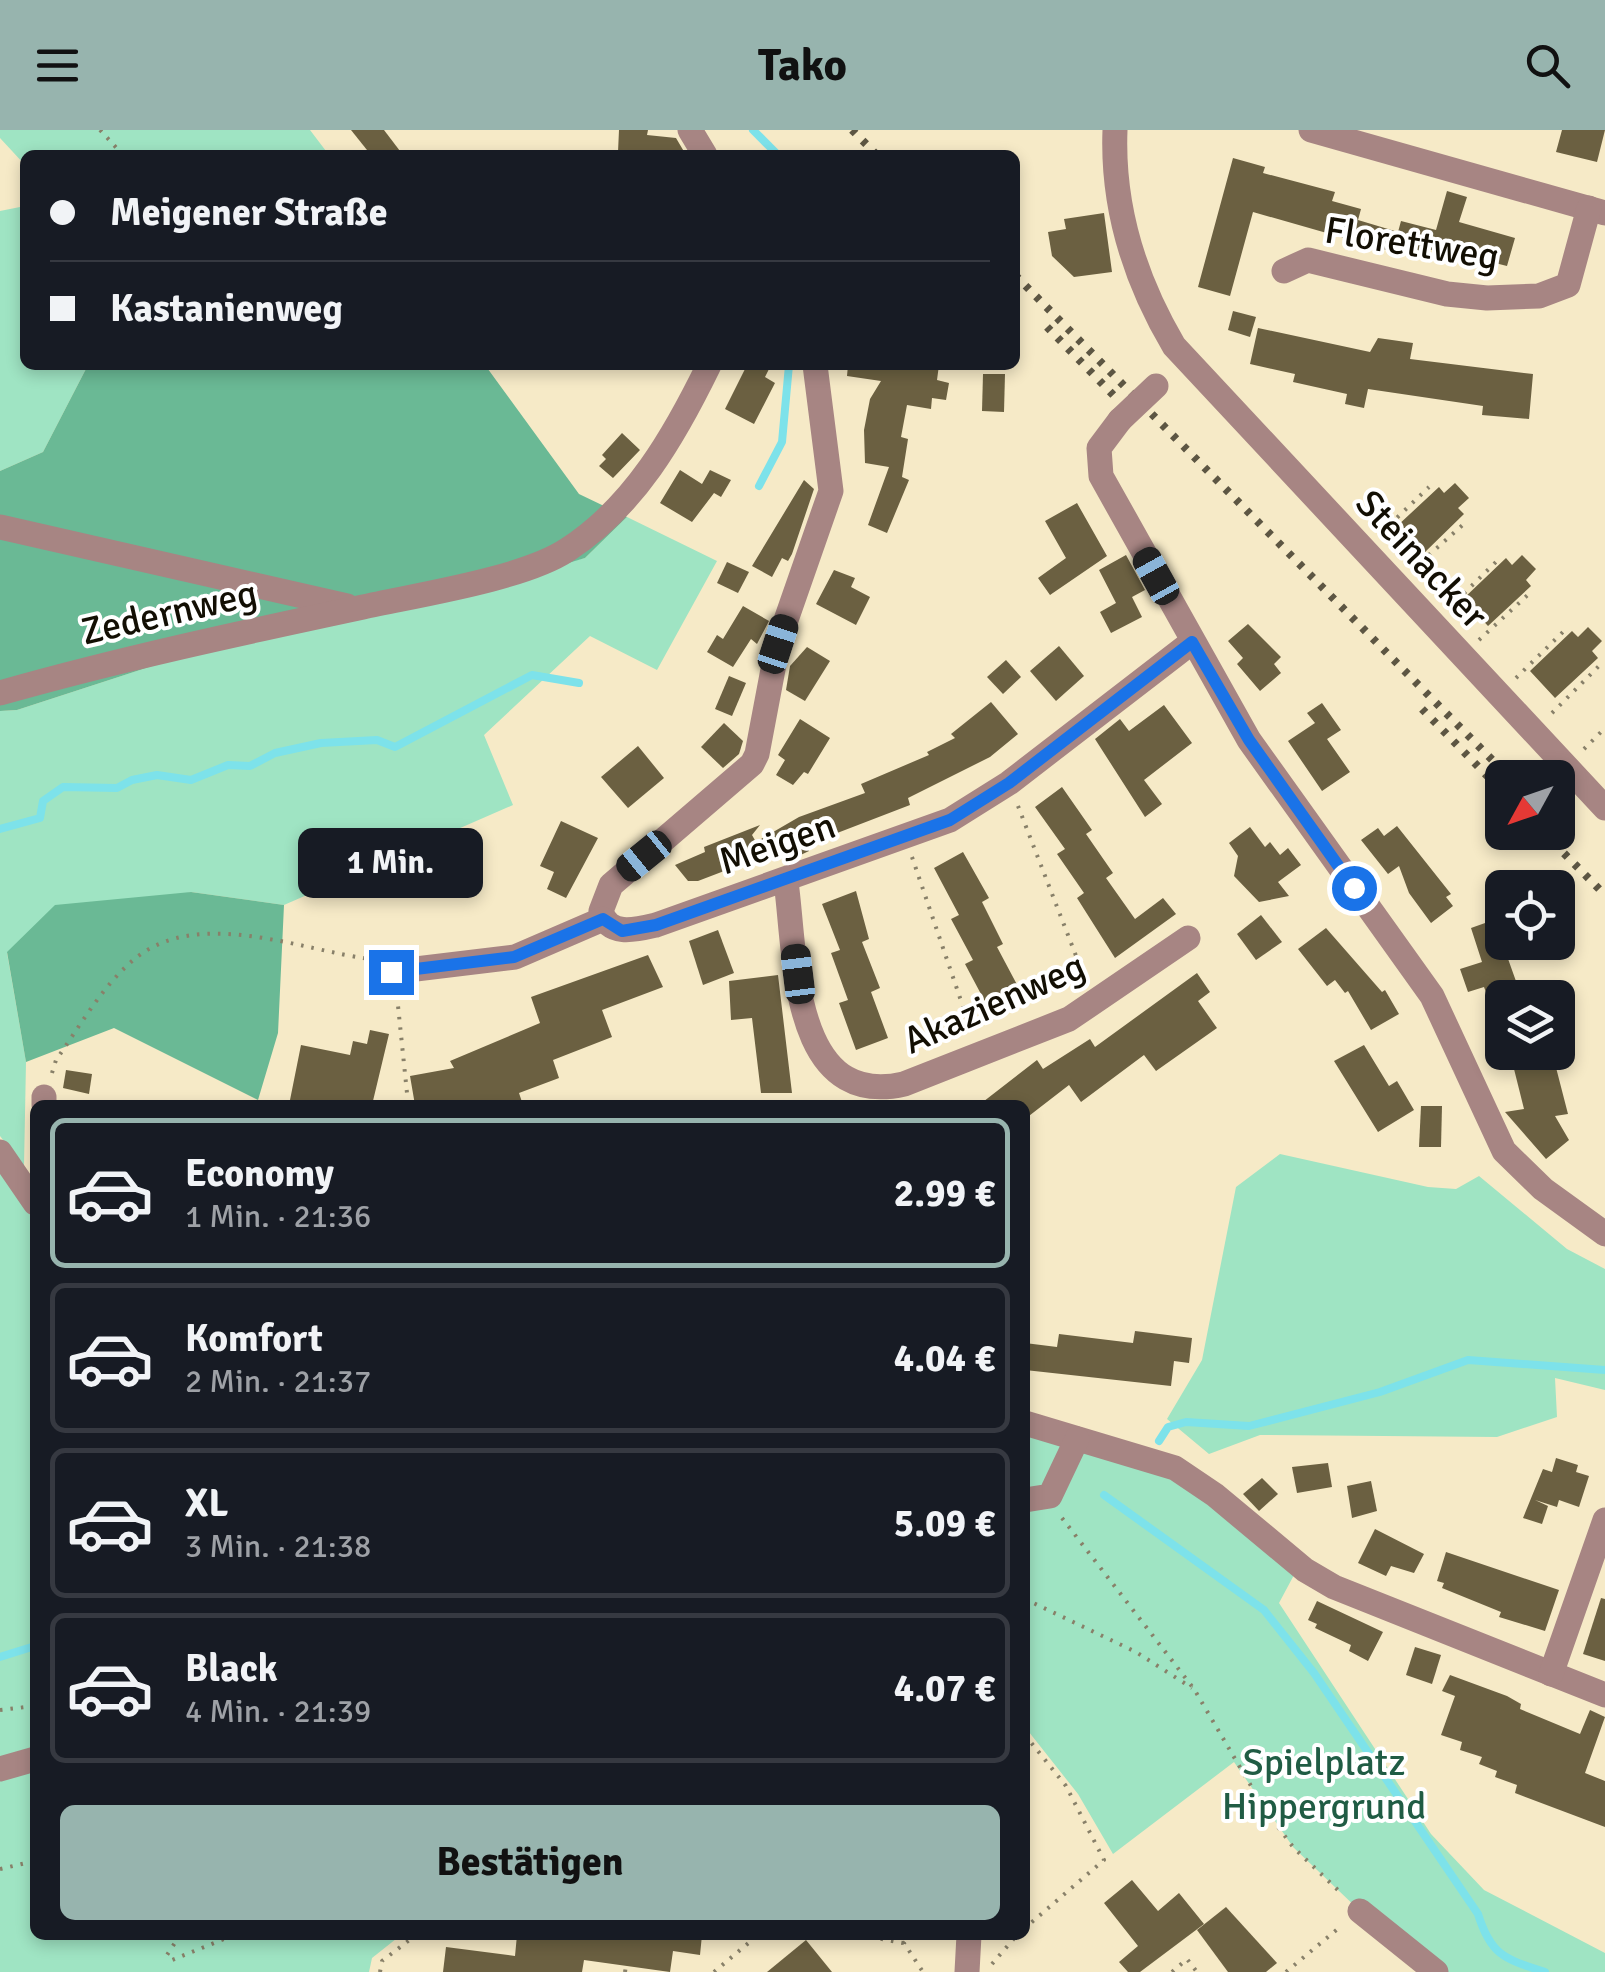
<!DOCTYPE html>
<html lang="de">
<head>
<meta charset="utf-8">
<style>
	:root { --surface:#171b24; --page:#242831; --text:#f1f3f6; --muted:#9ea1a6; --line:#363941; --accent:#97b4ae }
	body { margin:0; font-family:Signika,sans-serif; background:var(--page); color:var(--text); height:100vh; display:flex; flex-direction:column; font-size:38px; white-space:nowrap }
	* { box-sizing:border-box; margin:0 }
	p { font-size:32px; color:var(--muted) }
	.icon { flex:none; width:55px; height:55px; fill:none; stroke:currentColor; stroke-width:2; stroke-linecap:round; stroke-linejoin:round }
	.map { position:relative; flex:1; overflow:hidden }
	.details { position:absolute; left:30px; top:970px; width:1000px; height:840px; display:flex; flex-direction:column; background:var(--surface); border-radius:15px; box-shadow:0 5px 15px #0003 }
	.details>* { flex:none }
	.guide { position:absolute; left:20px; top:20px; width:1000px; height:220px; border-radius:15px; box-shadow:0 5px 15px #0003; display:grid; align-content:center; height:220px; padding:0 30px; background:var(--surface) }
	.needle { width:65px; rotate:230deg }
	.fabs { position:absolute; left:1485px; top:630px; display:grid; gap:20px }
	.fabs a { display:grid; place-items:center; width:90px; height:90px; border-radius:15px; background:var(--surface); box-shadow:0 5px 15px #0003; font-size:50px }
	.end { position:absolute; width:45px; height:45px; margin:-22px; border:12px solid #1a73e8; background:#fff; box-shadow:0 0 0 5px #fff }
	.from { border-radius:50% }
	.bubble { position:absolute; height:70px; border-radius:15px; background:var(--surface); box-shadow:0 5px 15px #0003; font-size:32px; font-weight:700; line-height:70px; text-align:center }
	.car { position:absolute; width:30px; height:60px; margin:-30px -15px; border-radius:12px; box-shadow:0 0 8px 2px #0007; background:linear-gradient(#222 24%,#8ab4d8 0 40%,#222 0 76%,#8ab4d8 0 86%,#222 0) }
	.guide b { display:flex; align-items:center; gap:35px; height:95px; font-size:38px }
	.guide b+b { border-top:2px solid var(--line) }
	.guide i { width:25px; height:25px; background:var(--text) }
	ul { padding:18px 0 0; list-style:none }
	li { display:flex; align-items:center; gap:30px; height:150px; margin:0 20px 15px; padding:0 10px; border:5px solid var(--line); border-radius:15px }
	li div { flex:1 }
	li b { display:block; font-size:38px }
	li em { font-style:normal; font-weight:700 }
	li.selected { border-color:var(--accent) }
	li>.icon { width:90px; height:90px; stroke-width:1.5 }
	.button { display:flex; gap:20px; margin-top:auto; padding:20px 30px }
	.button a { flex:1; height:115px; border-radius:15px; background:var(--accent); color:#111; font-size:40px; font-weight:700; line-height:115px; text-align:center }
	header { display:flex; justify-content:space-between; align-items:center; height:130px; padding:0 30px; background:var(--accent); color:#111; font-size:45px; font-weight:700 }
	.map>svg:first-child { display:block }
</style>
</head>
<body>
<header><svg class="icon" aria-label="menu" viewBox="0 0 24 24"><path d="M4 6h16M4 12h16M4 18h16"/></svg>Tako<svg class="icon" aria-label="search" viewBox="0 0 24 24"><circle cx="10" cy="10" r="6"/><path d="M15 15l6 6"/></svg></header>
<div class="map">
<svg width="1605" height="1842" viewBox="0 0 1605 1842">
	<rect width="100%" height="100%" fill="#f6eac7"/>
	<g fill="#9fe4c3">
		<path d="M0 0H310L329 25H25V35L0 8Z"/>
		<path d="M25 76V235H88L43 322 0 341V81Z"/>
		<path d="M627 387 717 431 657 540 590 506 484 605 513 675 284 775 191 762 7 823 26 932 24 1037 0 1006V581L17 580 223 513 585 428Z"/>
		<path d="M1280 1024 1428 1057 1456 1059 1479 1046 1567 1119 1605 1139V1260L1555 1248 1557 1287 1497 1307 1260 1305 1209 1324 1167 1289 1202 1230 1236 1057Z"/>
		<path d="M0 1041 26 1073 35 1098V1805H401L372 1828 369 1842H0Z"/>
		<path d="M1025 1301 1158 1341 1207 1369 1294 1445 1279 1473 1431 1704 1484 1760 1605 1823V1842H1436L1360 1781 1293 1717 1234 1632 1113 1724 1078 1664 1025 1597Z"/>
	</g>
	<g fill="#6ab995">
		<path d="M88 235H485L579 364 627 387 585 428 447 469 223 513 17 580 0 581V341L43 322Z"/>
		<path d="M191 762 284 775 278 903 258 970 114 898 26 932 7 822 55 775Z"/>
	</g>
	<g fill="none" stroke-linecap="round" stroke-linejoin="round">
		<g stroke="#7de2ea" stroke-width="8">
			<path d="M753 0 778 25"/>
			<path d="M759 356 782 312 789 235"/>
			<path d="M0 699 40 688 43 671 63 657 117 658 132 650 157 645 191 650 228 635 250 636 275 623 321 613 377 610 395 617 532 545 579 553"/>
			<path d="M1159 1311 1168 1297 1186 1292 1249 1296 1380 1262 1468 1230 1605 1240"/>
			<path d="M1104 1365 1264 1480 1314 1543 1478 1784C1491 1826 1505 1829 1545 1842"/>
			<path d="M0 1527 35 1516"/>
		</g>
	</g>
	<g fill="#6b6041">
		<path d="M351 0H384L403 25H371Z"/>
		<path d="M619 0H648L647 5 676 8 686 25 618 22Z"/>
		<path d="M1562 0H1605L1597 32 1556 22Z"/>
		<path d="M1233 28 1265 37 1263 43 1335 62 1332 71 1361 79 1358 90 1398 102 1401 91 1436 100 1447 61 1467 67 1459 92 1515 108 1507 136 1479 129 1478 134 1425 118 1422 127 1393 122 1253 82 1230 166 1198 157Z"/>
		<path d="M1104 83 1112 142 1074 147 1052 126 1048 102 1066 99 1064 89Z"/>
		<path d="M1233 181 1256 187 1250 207 1228 200Z"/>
		<path d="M1258 198 1370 222 1378 208 1413 213 1410 229 1533 244 1529 289 1482 285 1483 276 1368 259 1364 278 1345 274 1347 264 1293 252 1295 244 1250 234Z"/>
		<path d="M747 235H771L765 247 775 253 754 294 725 279Z"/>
		<path d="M848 235H939L937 250 949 253 946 270 932 268 931 279 907 275 901 307 908 309 902 347 909 350 887 403 868 395 889 337 865 333 864 300 870 269 881 251 847 246Z"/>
		<path d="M983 244H1005L1004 282 982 281Z"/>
		<path d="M622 303 640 320 613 348 599 336 606 329 602 325Z"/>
		<path d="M680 340 702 354 710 340 731 350 721 367 714 363 692 392 660 373Z"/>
		<path d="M804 350 814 359 792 424 788 431 782 428 772 447 752 436Z"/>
		<path d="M1455 353 1469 368 1458 378 1464 384 1422 425 1396 397 1439 357 1444 363Z"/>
		<path d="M1077 373 1107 426 1050 465 1038 448 1066 428 1045 391Z"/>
		<path d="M1126 425 1145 460 1132 467 1142 487 1111 503 1100 482 1116 473 1099 440Z"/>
		<path d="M1522 425 1536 439 1526 450 1531 456 1488 496 1463 469 1506 428 1512 435Z"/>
		<path d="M727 432 749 442 738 463 717 453Z"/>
		<path d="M834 440 855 448 851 457 870 467 856 495 816 474Z"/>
		<path d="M743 476 769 491 757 514 751 509 733 537 707 522 717 505 723 509Z"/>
		<path d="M1248 494 1281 527 1274 534 1281 543 1260 561 1237 534 1243 528 1228 511Z"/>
		<path d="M1588 497 1602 511 1592 521 1598 528 1555 568 1530 541 1572 501 1578 507Z"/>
		<path d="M1059 516 1084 546 1056 571 1030 541Z"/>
		<path d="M807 517 830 531 805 571 786 560 790 536Z"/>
		<path d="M1006 530 1021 547 1003 564 987 547Z"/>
		<path d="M729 546 746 553 732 586 715 579Z"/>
		<path d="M991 572 1018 604 990 627 908 668 910 675 806 715 809 721 788 731 782 719 698 751H688L675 735 705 722 704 717 760 695 752 705 756 712 799 687 865 663 861 654 929 625 927 622 955 608 951 604Z"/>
		<path d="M1322 573 1341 600 1327 609 1350 642 1322 661 1288 611 1315 593 1307 583Z"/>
		<path d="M1164 575 1192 613 1144 650 1162 674 1145 687 1095 609 1120 589 1129 601Z"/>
		<path d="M800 589 830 608 808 644 804 642 793 655 776 645 785 630 778 625Z"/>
		<path d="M724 593 743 611 739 624 723 638 701 617Z"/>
		<path d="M638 616 664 648 628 678 601 647Z"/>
		<path d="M1062 657 1092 700 1086 704 1113 743 1106 748 1135 789 1163 768 1176 784 1115 828 1077 768 1084 763 1057 724 1065 719 1035 677Z"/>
		<path d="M561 691 598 708 566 768 547 759 554 742 540 736Z"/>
		<path d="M1397 696 1451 764 1446 767 1453 776 1431 793 1409 763 1399 736 1388 744 1361 710 1378 698 1384 706Z"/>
		<path d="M1250 697 1265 717 1270 712 1280 725 1288 718 1301 735 1278 752 1289 766 1259 772 1234 746 1238 726 1229 713Z"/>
		<path d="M963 722 989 768 982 772 1003 814 997 817 1022 864 990 881 965 834 973 830 951 789 959 785 934 738Z"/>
		<path d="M856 761 869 809 862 812 880 858 871 862 888 908 856 920 839 873 848 870 831 823 840 820 822 774Z"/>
		<path d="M1261 785 1282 812 1256 830 1237 804Z"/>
		<path d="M1502 787V812L1522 868H1488L1484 857 1468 862 1460 839 1482 832 1471 798Z"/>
		<path d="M1326 798 1382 862 1385 860 1399 884 1371 900 1348 861 1345 863 1335 850 1327 856 1298 819Z"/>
		<path d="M718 800 734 843 703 855 689 811Z"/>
		<path d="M648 825 663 857 602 880 612 907 553 930 559 948 519 963 523 975H415L410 946 454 938 450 931 540 893 531 867Z"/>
		<path d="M1197 843 1210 862 1198 871 1217 898 1156 941 1144 925 1081 972 1069 955 1025 989V975H979L1037 930 1043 939 1090 909 1095 917Z"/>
		<path d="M778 845 792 963H761L752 888 731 890 729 851Z"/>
		<path d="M370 900 389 904 372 975H289L301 915 350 925 353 911 367 914Z"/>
		<path d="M1364 915 1389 956 1397 951 1414 980 1378 1002 1334 931Z"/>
		<path d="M1530 922H1552L1568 984 1555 986 1569 1010 1546 1029 1505 982 1524 979 1511 927Z"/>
		<path d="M66 940 92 944 89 964 63 958Z"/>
		<path d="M1421 976H1442L1441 1017H1419Z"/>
		<path d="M1135 1201 1192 1208 1189 1233 1174 1231 1171 1256 1025 1240V1213L1057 1217 1059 1204 1133 1213Z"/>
		<path d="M1556 1328 1578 1335 1576 1342 1589 1346 1579 1377 1559 1370 1557 1377 1535 1370 1548 1376 1542 1394 1523 1388 1543 1339 1552 1342Z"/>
		<path d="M1328 1333 1332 1357 1297 1363 1292 1337Z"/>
		<path d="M1262 1348 1278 1364 1259 1381 1243 1364Z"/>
		<path d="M1371 1351 1377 1381 1352 1388 1347 1356Z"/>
		<path d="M1375 1399 1424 1424 1414 1443 1391 1436 1386 1446 1358 1433Z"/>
		<path d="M1446 1422 1559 1460 1545 1501 1499 1487 1501 1482 1442 1458 1444 1453 1437 1451Z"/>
		<path d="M1601 1468 1605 1469V1531L1583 1524Z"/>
		<path d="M1317 1471 1383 1502 1368 1531 1349 1521 1351 1515 1315 1498 1317 1494 1308 1490Z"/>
		<path d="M1415 1517 1441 1525 1432 1554 1406 1545Z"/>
		<path d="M1450 1545 1507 1566 1521 1574 1520 1579 1580 1604 1590 1580 1605 1587 1585 1643 1605 1651V1697L1515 1663 1517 1655 1495 1647 1497 1641 1479 1634 1482 1627 1460 1620 1462 1612 1441 1605 1455 1566 1442 1561Z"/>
		<path d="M1132 1750 1158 1781 1179 1763 1204 1794 1140 1842H1128L1119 1832 1138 1816 1104 1773Z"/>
		<path d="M1226 1777 1277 1833 1266 1842H1228L1197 1800Z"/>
		<path d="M517 1805H702L700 1825 673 1821 670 1842 584 1830 582 1842H443L446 1817 515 1826Z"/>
		<path d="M806 1810 832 1842H767Z"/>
	</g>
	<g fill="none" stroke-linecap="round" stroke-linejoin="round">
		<g stroke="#888069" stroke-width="4" stroke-dasharray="2.5 8" stroke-linecap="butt">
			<path d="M100 0 123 25"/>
			<path d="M1382 402 1429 357"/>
			<path d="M1413 439 1465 393"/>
			<path d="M1449 478 1500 428"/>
			<path d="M1479 510 1532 461"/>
			<path d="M1516 548 1567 498"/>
			<path d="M1552 583 1602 533"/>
			<path d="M1584 619 1605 598"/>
			<path d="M1018 676 1085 849"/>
			<path d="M912 727 972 903"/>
			<path d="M397 866 407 963"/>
			<path d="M52 943 56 930C80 896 104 853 137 827 200 778 301 820 370 829"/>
			<path d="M1062 1388 1194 1559 1264 1678 1293 1717 1342 1764"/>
			<path d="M1025 1469 1136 1522 1192 1558"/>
			<path d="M0 1580 35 1576"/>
			<path d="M1025 1605 1066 1656 1104 1730 1025 1798"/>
			<path d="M0 1739 35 1731"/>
			<path d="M180 1805 167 1825 172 1830 234 1805"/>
			<path d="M860 1805 903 1813"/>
			<path d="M913 1805 904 1813 923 1842"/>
			<path d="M992 1834 1017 1805"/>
			<path d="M380 1842 382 1831 416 1805"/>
			<path d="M625 1842 626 1836"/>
			<path d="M714 1842 758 1805"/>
			<path d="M1172 1842 1187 1829 1197 1842"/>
			<path d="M1286 1842 1340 1797"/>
		</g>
		<g stroke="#a78583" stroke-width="25">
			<path d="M690 0 705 25"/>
			<path d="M1115 0C1112 77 1135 150 1174 216L1605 678"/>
			<path d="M1311 0 1605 83"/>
			<path d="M1284 141 1308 130 1447 164 1487 168 1539 166 1568 155 1589 78"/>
			<path d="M815 235 831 361 778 513 757 624 752 634 611 755 601 781C609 807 635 800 656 795L950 690 1009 653 1192 512"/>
			<path d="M1120 290 1099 318 1101 346 1249 610 1432 866 1504 1021 1543 1059 1605 1104"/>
			<path d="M0 397 347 476"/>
			<path d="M0 563C120 529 241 503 363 477 417 465 523 449 567 420 634 377 675 305 709 235"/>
			<path d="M786 752C796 821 790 980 904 954L1069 889 1188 808"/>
			<path d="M391 842 515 827 603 789"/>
			<path d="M44 975V967"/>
			<path d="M0 1022 35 1073"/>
			<path d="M1025 1293 1175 1338 1215 1365 1305 1440 1334 1457 1605 1565"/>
			<path d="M1025 1370 1050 1366 1077 1309"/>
			<path d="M1551 1544 1605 1390"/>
			<path d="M0 1639 35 1629"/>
			<path d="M1360 1781 1436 1842"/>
			<path d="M967 1842 969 1805"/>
		</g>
		<g stroke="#5d5643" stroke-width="8" stroke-dasharray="5 10" stroke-linecap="butt">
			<path d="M852 0 877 25"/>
			<path d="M1015 145 1510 648"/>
			<path d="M1047 197 1120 272"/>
			<path d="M1422 579 1502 661"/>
			<path d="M1543 702 1605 765"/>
		</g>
		<path stroke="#a78583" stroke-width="25" d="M1120 290 1156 256"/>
	</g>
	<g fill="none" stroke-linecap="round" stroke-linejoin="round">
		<path stroke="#1a73e8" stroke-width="12" d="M391 842 514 827 603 789 622 801 656 795 950 690 1009 653 1192 512 1249 610 1354 758"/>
	</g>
	<g text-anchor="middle" stroke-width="8" stroke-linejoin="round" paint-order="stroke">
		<g font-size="38" fill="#120e03" stroke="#fff">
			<text transform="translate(1412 113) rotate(9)" y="13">Florettweg</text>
			<text transform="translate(1422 429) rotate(47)" y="13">Steinacker</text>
			<text transform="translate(169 482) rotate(-13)" y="13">Zedernweg</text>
			<text transform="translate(777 713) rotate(-19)" y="13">Meigen</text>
			<text transform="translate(994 873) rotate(-24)" y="13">Akazienweg</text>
		</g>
		<g font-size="38" fill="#205c44" stroke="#fff">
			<text x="1324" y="1645">Spielplatz<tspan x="1324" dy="44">Hippergrund</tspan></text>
		</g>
	</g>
</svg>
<div class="fabs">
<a><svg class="needle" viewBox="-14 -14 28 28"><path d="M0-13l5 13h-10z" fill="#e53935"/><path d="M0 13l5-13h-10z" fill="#9ea1a6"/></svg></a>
<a><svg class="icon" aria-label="locate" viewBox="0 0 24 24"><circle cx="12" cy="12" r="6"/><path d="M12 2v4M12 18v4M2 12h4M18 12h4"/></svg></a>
<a><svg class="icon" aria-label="layers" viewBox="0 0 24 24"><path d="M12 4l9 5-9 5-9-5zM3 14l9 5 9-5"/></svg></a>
</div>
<i class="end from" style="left:1354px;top:758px"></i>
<i class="end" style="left:391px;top:842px"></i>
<div class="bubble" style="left:298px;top:698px;width:185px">1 Min.</div>
<i class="car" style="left:1156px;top:446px;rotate:331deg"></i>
<i class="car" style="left:778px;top:514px;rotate:18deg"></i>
<i class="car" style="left:644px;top:726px;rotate:231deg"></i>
<i class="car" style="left:798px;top:844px;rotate:353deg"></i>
<div class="guide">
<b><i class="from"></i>Meigener Straße</b>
<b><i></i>Kastanienweg</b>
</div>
<section class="details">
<ul>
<li class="selected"><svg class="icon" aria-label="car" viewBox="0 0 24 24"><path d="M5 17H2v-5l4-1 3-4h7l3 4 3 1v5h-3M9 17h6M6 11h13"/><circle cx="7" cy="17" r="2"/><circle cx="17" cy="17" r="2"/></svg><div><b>Economy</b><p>1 Min. · 21:36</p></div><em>2.99 €</em></li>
<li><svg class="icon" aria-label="car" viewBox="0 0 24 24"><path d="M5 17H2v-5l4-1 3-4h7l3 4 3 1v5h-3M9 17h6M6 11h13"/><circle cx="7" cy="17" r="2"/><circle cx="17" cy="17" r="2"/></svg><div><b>Komfort</b><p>2 Min. · 21:37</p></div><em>4.04 €</em></li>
<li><svg class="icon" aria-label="car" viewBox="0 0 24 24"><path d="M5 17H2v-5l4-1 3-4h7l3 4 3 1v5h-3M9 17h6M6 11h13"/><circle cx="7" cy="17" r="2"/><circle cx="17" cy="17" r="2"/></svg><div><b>XL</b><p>3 Min. · 21:38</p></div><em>5.09 €</em></li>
<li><svg class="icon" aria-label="car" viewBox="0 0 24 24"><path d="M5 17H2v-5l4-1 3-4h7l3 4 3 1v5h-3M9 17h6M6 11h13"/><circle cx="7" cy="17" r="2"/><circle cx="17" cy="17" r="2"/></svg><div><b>Black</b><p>4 Min. · 21:39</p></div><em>4.07 €</em></li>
</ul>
<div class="button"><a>Bestätigen</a></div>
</section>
</div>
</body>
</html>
